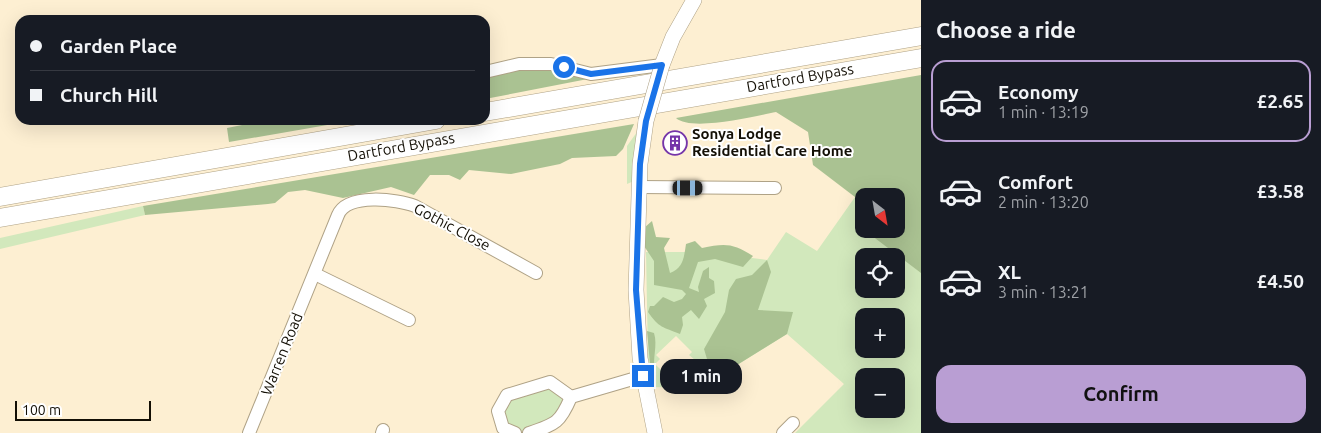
<!DOCTYPE html>
<html lang="en">
<head>
<meta charset="utf-8">
<style>
	:root { --surface:#171b24; --page:#242831; --text:#f1f3f6; --muted:#9ea1a6; --line:#363941; --accent:#b99ed3 }
	body { margin:0; font-family:Ubuntu,sans-serif; background:var(--page); color:var(--text); height:100vh; display:flex; flex-direction:column; font-size:19px; white-space:nowrap }
	* { box-sizing:border-box; margin:0 }
	p { font-size:16px; color:var(--muted) }
	.icon { flex:none; width:28px; height:28px; fill:none; stroke:currentColor; stroke-width:2; stroke-linecap:round; stroke-linejoin:round }
	.map { position:relative; flex:1; overflow:hidden }
	.sheet { display:flex; flex-direction:column; background:var(--surface); width:400px }
	.sheet>* { flex:none }
	.guide { position:absolute; left:15px; top:15px; width:475px; height:110px; border-radius:15px; box-shadow:0 5px 20px #0002; display:grid; align-content:center; height:110px; padding:0 15px; background:var(--surface) }
	.needle { width:32px; rotate:149deg }
	.tools { position:absolute; left:855px; top:188px; display:grid; gap:10px }
	.tools a { display:grid; place-items:center; width:50px; height:50px; border-radius:10px; background:var(--surface); box-shadow:0 5px 20px #0002; font-size:25px }
	.scale { position:absolute; left:15px; bottom:12px; width:136px; box-sizing:border-box; padding-left:5px; border:2px solid #130f05; border-top:0; font-size:14px; line-height:18px; white-space:nowrap; color:#130f05; -webkit-text-stroke:4px #fff; paint-order:stroke }
	.end { position:absolute; width:22px; height:22px; margin:-11px; border:6px solid #1a73e8; background:#fff; box-shadow:0 0 0 2px #fff }
	.from { border-radius:50% }
	.bubble { position:absolute; height:35px; border-radius:15px; background:var(--surface); box-shadow:0 5px 20px #0002; font-size:16px; font-weight:600; line-height:35px; text-align:center }
	.car { position:absolute; width:15px; height:30px; margin:-15px -8px; border-radius:6px; box-shadow:0 0 4px 1px #0007; background:linear-gradient(#222 24%,#8ab4d8 0 40%,#222 0 76%,#8ab4d8 0 86%,#222 0) }
	.guide b { display:flex; align-items:center; gap:18px; height:48px; font-size:19px }
	.guide b+b { border-top:1px solid var(--line) }
	.guide i { width:12px; height:12px; background:var(--text) }
	ul { padding:0; list-style:none }
	li { display:flex; align-items:center; gap:15px; height:82px; margin:0 10px 8px; padding:0 5px; border:2px solid transparent; border-radius:15px }
	li div { flex:1 }
	li b { display:block; font-size:19px }
	li em { font-style:normal; font-weight:600 }
	li.current { border-color:var(--accent) }
	li>.icon { width:45px; height:45px; stroke-width:1.5 }
	h2 { padding:0 15px; font-size:22px; line-height:60px }
	.button { display:flex; gap:10px; margin-top:auto; padding:10px 15px }
	.button a { flex:1; height:58px; border-radius:15px; background:var(--accent); color:#111; font-size:20px; font-weight:600; line-height:58px; text-align:center }
	main { display:flex; flex:1; min-height:0 }
	.map>svg:first-child { display:block }
</style>
</head>
<body>
<main>
<div class="map">
<svg width="921" height="433" viewBox="0 0 921 433">
	<rect width="100%" height="100%" fill="#fdefd2"/>
	<g fill="#d2e8bc" fill-rule="evenodd">
		<path d="M637 132 634 181 627 184V146Z"/>
		<path d="M855 197 864 209V229L921 243V433H795L844 384 787 334 708 383 688 388 654 387 648 358 646 252H705L767 260 786 232 817 251ZM864 256H896V289H864ZM864 316H896V349H864ZM676 336 692 352 689 355 695 360 688 380 680 376 688 361 685 359 667 376 655 364 660 359 656 355ZM864 376H896V409H864Z"/>
		<path d="M143 206 145 215 0 249V238Z"/>
		<path d="M550 385 561 393 563 406 555 420 519 432 508 427 503 409 511 397Z"/>
	</g>
	<g fill="#aac292">
		<path d="M535 66 593 78 485 99V76Z"/>
		<path d="M921 75V273L863 229H896V196H864V209L855 197 813 165 808 132 776 112C756 116 691 132 676 118Z"/>
		<path d="M268 120H356L229 142 227 128Z"/>
		<path d="M634 124 623 149 616 156 572 158 560 164 511 174 469 170 460 180 449 175H430L414 195 391 187 343 198 305 190 288 192 275 203 268 204 145 215 143 206Z"/>
		<path d="M652 221 656 237 670 238 664 248 670 273C683 268 684 258 686 244L695 241 702 248C725 243 733 243 753 256L743 267 715 259 698 262 689 288 699 292 698 287 703 271 709 267V278L714 281 715 293 704 299 707 306 699 319 691 310 682 317 683 325 680 334C663 327 659 328 648 312L650 306H654L663 297 674 302 682 299 686 294 682 290 654 285V261L644 246V228Z"/>
		<path d="M767 260 771 272 758 310 793 312 787 334 708 383 707 359 704 349 725 312 729 290 736 279 752 275Z"/>
		<path d="M647 331 654 333C658 346 652 358 655 371L651 374Z"/>
	</g>
	<g fill="none" stroke-linecap="round" stroke-linejoin="round">
		<g stroke="#afa286" stroke-width="14">
			<g id="minor">
				<path d="M485 72 519 64H551L591 74 662 65"/>
				<path d="M639 187 775 188"/>
				<path d="M315 274 409 320"/>
				<path d="M249 433 338 215C347 193 397 199 415 206L536 273"/>
				<path d="M382 433 383 430"/>
				<path d="M515 433 503 428 498 411 507 395 550 382 571 397"/>
				<path d="M529 433C556 424 560 423 571 397L643 376"/>
				<path d="M783 433 793 423"/>
			</g>
		</g>
		<g stroke="#afa286" stroke-width="16">
			<g id="major">
				<path d="M662 65 673 37 694 0"/>
				<path d="M646 121 640 164 636 290 640 358 655 433"/>
			</g>
		</g>
		<g stroke="#afa286" stroke-width="19">
			<g id="highway">
				<path d="M485 112 921 36"/>
				<path d="M0 197 436 120"/>
				<path d="M0 218 921 58"/>
			</g>
		</g>
		<use href="#minor" stroke="#fff" stroke-width="12"/>
		<use href="#major" stroke="#fff" stroke-width="15"/>
		<use href="#highway" stroke="#fff" stroke-width="18"/>
		<g stroke="#afa286" stroke-width="16" stroke-linecap="butt">
			<path id="major-bridge" d="M646 121 662 65"/>
		</g>
		<use href="#major-bridge" stroke="#fff" stroke-width="15"/>
	</g>
	<g fill="none" stroke-linecap="round" stroke-linejoin="round">
		<path stroke="#1a73e8" stroke-width="6" d="M564 67 591 74 662 65 646 121 640 164 636 290 643 376"/>
	</g>
	<defs>
		<g id="building-ring" transform="scale(1.25)"><circle r="9.5" fill="#fff" stroke="#7535a9" stroke-width="1.5"/><path d="M-4-6H4V6H1V3H-1V6H-4ZM-2.5-4.3h1.7v1.8h-1.7ZM.8-4.3h1.7v1.8H.8ZM-2.5-1h1.7V.8h-1.7ZM.8-1h1.7V.8H.8Z" fill="#7535a9"/></g>
	</defs>
	<g fill-rule="evenodd">
		<use href="#building-ring" x="675" y="143"/>
	</g>
	<g text-anchor="middle" stroke-width="4" stroke-linejoin="round" paint-order="stroke">
		<g font-size="15" fill="#130f05" stroke="#fff">
			<text transform="translate(800 78) rotate(-10)" y="5">Dartford Bypass</text>
			<text transform="translate(401 147) rotate(-10)" y="5">Dartford Bypass</text>
			<text transform="translate(452 227) rotate(28)" y="5">Gothic Close</text>
			<text transform="translate(282 354) rotate(-68)" y="5">Warren Road</text>
		</g>
		<g font-size="15" font-weight="bold" fill="#130f05" stroke="#fff" text-anchor="start">
			<text x="692" y="139">Sonya Lodge<tspan x="692" dy="17">Residential Care Home</tspan></text>
		</g>
	</g>
</svg>
<div class="tools">
<a><svg class="needle" viewBox="-14 -14 28 28"><path d="M0-13l5 13h-10z" fill="#e53935"/><path d="M0 13l5-13h-10z" fill="#9ea1a6"/></svg></a>
<a><svg class="icon" aria-label="locate" viewBox="0 0 24 24"><circle cx="12" cy="12" r="6"/><path d="M12 2v4M12 18v4M2 12h4M18 12h4"/></svg></a>
<a>+</a>
<a>−</a>
</div>
<div class="scale">100 m</div>
<i class="end from" style="left:564px;top:67px"></i>
<i class="end" style="left:643px;top:376px"></i>
<div class="bubble" style="left:660px;top:359px;width:82px">1 min</div>
<i class="car" style="left:688px;top:188px;rotate:90deg"></i>
<div class="guide">
<b><i class="from"></i>Garden Place</b>
<b><i></i>Church Hill</b>
</div>
</div>
<section class="sheet">
<h2>Choose a ride</h2>
<ul>
<li class="current"><svg class="icon" aria-label="car" viewBox="0 0 24 24"><path d="M5 17H2v-5l4-1 3-4h7l3 4 3 1v5h-3M9 17h6M6 11h13"/><circle cx="7" cy="17" r="2"/><circle cx="17" cy="17" r="2"/></svg><div><b>Economy</b><p>1 min · 13:19</p></div><em>£2.65</em></li>
<li><svg class="icon" aria-label="car" viewBox="0 0 24 24"><path d="M5 17H2v-5l4-1 3-4h7l3 4 3 1v5h-3M9 17h6M6 11h13"/><circle cx="7" cy="17" r="2"/><circle cx="17" cy="17" r="2"/></svg><div><b>Comfort</b><p>2 min · 13:20</p></div><em>£3.58</em></li>
<li><svg class="icon" aria-label="car" viewBox="0 0 24 24"><path d="M5 17H2v-5l4-1 3-4h7l3 4 3 1v5h-3M9 17h6M6 11h13"/><circle cx="7" cy="17" r="2"/><circle cx="17" cy="17" r="2"/></svg><div><b>XL</b><p>3 min · 13:21</p></div><em>£4.50</em></li>
</ul>
<div class="button"><a>Confirm</a></div>
</section>
</main>
</body>
</html>
